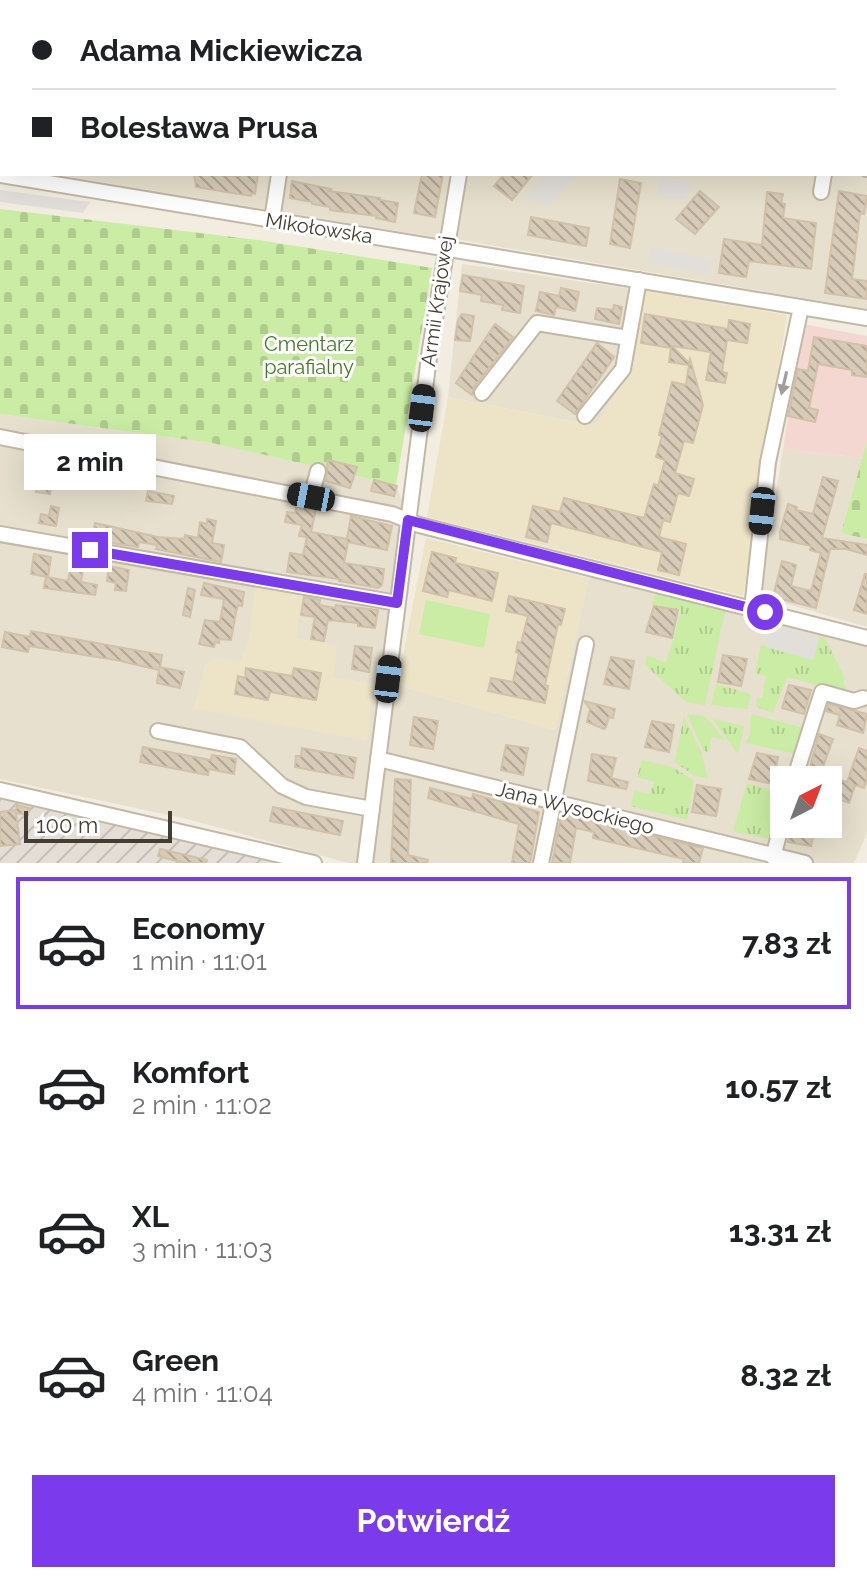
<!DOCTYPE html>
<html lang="pl">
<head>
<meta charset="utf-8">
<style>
	:root { --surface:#fff; --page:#f6f6f6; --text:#202124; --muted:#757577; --line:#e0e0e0; --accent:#7c3aed }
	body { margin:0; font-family:Raleway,sans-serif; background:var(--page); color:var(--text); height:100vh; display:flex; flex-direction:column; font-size:30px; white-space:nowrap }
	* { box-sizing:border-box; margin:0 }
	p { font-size:26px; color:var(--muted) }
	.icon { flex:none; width:44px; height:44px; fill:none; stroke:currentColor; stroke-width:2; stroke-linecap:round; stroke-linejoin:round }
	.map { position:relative; height:863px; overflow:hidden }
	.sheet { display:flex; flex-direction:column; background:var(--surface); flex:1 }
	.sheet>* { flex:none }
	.banner { position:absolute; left:0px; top:0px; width:868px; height:176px; box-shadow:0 8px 32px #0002; display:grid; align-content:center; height:176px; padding:0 32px; background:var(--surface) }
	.needle { width:52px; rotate:42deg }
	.fabs { position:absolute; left:770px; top:766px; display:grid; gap:16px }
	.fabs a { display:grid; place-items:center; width:72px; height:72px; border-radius:0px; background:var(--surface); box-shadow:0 8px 32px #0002; font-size:40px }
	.scale { position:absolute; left:24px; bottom:20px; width:148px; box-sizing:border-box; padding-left:8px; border:4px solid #443d31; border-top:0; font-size:22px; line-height:28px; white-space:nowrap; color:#443d31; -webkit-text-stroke:6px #fff; paint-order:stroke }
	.end { position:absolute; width:36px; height:36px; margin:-18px; border:10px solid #7c3aed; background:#fff; box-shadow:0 0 0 4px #fff }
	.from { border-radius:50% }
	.bubble { position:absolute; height:56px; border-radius:0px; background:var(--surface); box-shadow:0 8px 32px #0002; font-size:26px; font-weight:700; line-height:56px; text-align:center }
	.car { position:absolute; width:24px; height:48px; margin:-24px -12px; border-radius:10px; box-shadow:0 0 6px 2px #0007; background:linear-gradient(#222 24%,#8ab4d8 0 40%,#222 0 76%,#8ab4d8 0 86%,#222 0) }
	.banner b { display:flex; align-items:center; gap:28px; height:76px; font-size:30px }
	.banner b+b { border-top:2px solid var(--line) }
	.banner i { width:20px; height:20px; background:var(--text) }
	ul { padding:14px 0 0; list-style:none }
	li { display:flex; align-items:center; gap:24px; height:132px; margin:0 16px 12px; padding:0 16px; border:4px solid transparent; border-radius:0px }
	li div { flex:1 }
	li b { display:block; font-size:30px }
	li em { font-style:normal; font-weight:700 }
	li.on { border-color:var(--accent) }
	li>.icon { width:72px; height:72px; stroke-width:1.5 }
	.cta { display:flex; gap:16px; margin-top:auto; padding:16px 32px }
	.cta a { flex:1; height:92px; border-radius:0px; background:var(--accent); color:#fff; font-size:32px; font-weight:700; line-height:92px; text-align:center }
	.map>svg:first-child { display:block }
</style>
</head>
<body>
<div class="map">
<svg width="867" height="863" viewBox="0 0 867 863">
	<defs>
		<pattern id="industrial-furrows" width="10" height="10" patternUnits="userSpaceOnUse" patternTransform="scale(2)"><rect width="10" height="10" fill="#e4ded6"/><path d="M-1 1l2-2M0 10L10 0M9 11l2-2" fill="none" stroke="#c5bfb8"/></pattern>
		<pattern id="grass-tufts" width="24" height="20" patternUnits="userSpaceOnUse" patternTransform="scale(2)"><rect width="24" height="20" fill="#caeca4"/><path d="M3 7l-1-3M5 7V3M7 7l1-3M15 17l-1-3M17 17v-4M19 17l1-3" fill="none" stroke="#afcb8e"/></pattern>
		<pattern id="cemetery-stones" width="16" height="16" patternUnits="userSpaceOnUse" patternTransform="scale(2)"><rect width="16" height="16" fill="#caeca4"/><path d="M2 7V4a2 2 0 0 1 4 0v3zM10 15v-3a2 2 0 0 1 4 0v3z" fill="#afcb8e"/></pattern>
		<pattern id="building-back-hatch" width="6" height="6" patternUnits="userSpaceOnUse" patternTransform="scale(2)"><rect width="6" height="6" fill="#d8ccb8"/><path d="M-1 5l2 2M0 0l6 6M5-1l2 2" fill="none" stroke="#b1a796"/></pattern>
	</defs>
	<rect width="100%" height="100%" fill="#f2ede0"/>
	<g fill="#e7e0ce" fill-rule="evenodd">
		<path d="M0 0H362L2 2V165Z"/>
		<path d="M506 0H867V309L454 239 468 174H866V2H506Z"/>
		<path d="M54 174H451L439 238Z"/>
		<path d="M462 264 645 291 631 370 595 426 448 397Z"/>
		<path d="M0 414 212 443 396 485 404 507 360 863H348L187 819 0 779Z"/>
		<path d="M783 449 863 458 841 533 867 539V627L760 596Z"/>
		<path d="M590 573 867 644V833L854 863H370L397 685 555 730ZM784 780H828V824H784Z"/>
	</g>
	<path fill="url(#industrial-furrows)" d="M0 799 150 831 273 863H0Z"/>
	<g fill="#ede4c8">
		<path d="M645 291 787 315 743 596 427 517 448 397 595 426 631 370Z"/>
		<path d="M426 538 589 578 555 730 397 685Z"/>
		<path d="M255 587 303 595 296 638 337 646 333 677 374 684 367 741 194 708 205 665 213 658 240 662 249 639Z"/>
	</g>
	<path fill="#f5d7d2" d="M803 324 867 336V443L863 458 783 449Z"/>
	<g fill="url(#grass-tufts)">
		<path d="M656 593 725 611 705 705 686 702 645 665 647 655 666 663 681 611 652 604Z"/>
		<path d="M819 637 825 638 845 679 843 682 848 693 787 677 773 713 756 707 757 698H762L766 676 755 673 761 645 813 660Z"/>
		<path d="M716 684 748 693 751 696 747 709 711 705Z"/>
		<path d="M687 714 705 716 725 740 711 737 709 753 703 750Z"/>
		<path d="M751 714 804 728 796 754 746 743 750 733Z"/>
		<path d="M684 716 702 755 708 779 693 775 675 762Z"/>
		<path d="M712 719 744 726 738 754Z"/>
		<path d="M642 760 672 767 694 780 687 820 631 806 634 791 650 794 654 782 637 777Z"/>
		<path d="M747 783 784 794 771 839 733 831Z"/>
	</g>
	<g fill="url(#cemetery-stones)">
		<path d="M0 209 259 240 432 268 396 485 212 443 0 414Z"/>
		<path d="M867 442V539L841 533Z"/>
	</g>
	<path fill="#caeca4" d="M426 600 490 614 484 648 419 634Z"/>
	<g fill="#e2dfda">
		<path d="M545 174H578L550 206 525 200Z"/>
		<path d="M660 178 694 183 683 200 657 196Z"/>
		<path d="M0 190 90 202 83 213 0 202Z"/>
		<path d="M651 247 712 260 709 275 648 262Z"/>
		<path d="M772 625 819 637 813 660 766 647Z"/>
	</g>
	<g fill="url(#building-back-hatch)" stroke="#d0c1a8" stroke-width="2">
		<path d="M194 174 240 176 241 174H258L255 194 252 193 251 196 196 187Z"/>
		<path d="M422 174H443L435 217 414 213Z"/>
		<path d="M504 174H533L512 200 494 186Z"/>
		<path d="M620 179 641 183 630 248 610 244Z"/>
		<path d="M292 181 331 189 329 191 380 198V200L398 203 395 222 376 218 377 216 330 210V207L312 204V202L290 198Z"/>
		<path d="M700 191 719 207 695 234 676 219Z"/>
		<path d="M839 191 867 196 864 214 860 213 852 279 867 281V299L825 293Z"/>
		<path d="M767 192 783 194 781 203 785 204 783 218 816 223 811 269 749 261 746 277 719 273 724 239 762 245Z"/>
		<path d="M531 217 589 228 586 246 528 235Z"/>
		<path d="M463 275 524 286 520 313 502 310 503 305 481 301 482 295 460 291Z"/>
		<path d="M561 288 579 292 575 311 556 307 554 315 536 311 540 292 559 296Z"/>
		<path d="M614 305 622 307 619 324 595 319 597 308 613 310Z"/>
		<path d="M462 314 474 316 470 341 455 340 458 320Z"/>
		<path d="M645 314 728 329 729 320 750 324 747 343 727 340 722 372 727 373 725 383 706 380 711 352 672 346 689 363 690 359 703 405 693 443 684 441 675 473 694 479 689 496 678 493 670 522 663 520 659 537 686 544 679 575 658 570 662 552 551 523 547 542 526 537 533 506 560 512 564 498 644 518 654 484 658 486 665 460 656 457 662 436 659 435 672 382 686 385 689 365 669 362 671 348 641 343Z"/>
		<path d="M495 324 513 337 474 387 472 395 456 383Z"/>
		<path d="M814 337 867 346V377L852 375V370L818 364 809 408 818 410 815 422 788 416 798 369 808 371Z"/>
		<path d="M597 343 614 357 575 414 557 401Z"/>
		<path d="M51 459 63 462 60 479 53 477 50 494 36 492 42 460 50 462Z"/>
		<path d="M328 460 357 467 350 488 326 481Z"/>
		<path d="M823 477 838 481 822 538 867 545V555L846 549H830L816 608 773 597 782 561 796 565 791 586 811 591 821 553 810 550 811 546 780 539V532L788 504 797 507 796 510 813 514Z"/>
		<path d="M374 480 397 486 394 496 371 491Z"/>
		<path d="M148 491 174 496 172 504 146 501Z"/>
		<path d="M297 505 316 509 311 532 347 539 351 516 392 526 387 550 348 542 344 563 384 569 382 585 378 588 339 581V579L287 572 290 553 303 555 307 537 299 536 302 525 285 522 287 512 295 513Z"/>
		<path d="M51 506 59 508 56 526 39 523 41 514 49 516Z"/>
		<path d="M207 519 216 521 212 543 224 545 221 562 156 549 157 545 139 542 138 547 92 540 95 523 158 537 184 539 185 535 198 538 200 522 207 524Z"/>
		<path d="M432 552 456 558 455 563 498 573 492 601 449 590 447 597 423 591Z"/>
		<path d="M34 554 51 557 48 577 31 574Z"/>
		<path d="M72 561 84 564 81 582 97 585 95 595 44 588 46 577 68 581Z"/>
		<path d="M109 566 129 570 126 591 115 590 116 583 107 581Z"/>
		<path d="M865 574H867V614L854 610Z"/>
		<path d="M204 583 244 592 242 606 238 605 236 612 231 640 219 639V643L215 642 214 647 199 644 201 637 205 620 220 622 224 599 201 595Z"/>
		<path d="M188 588 195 590 190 617 183 615Z"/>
		<path d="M509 596 565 609 561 625 558 624 545 685 548 686 545 703 488 691 491 678 513 682 519 653 516 652 518 642 521 643 528 616 506 611Z"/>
		<path d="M304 597 320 600 319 605 335 608 336 605 378 610 375 628 358 626V623L328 620 324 641 311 639 315 617 301 615Z"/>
		<path d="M654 606 678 610 672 638 646 632Z"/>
		<path d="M31 631 162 655 160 667 184 672 180 688 157 683 159 670 116 660 29 646 28 652 2 647 5 632 30 637Z"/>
		<path d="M355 646 372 648 369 672 352 669Z"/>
		<path d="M723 655 747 659 741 686 718 682Z"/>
		<path d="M611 657 634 661 629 689 604 684Z"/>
		<path d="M246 668 292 676 294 668 321 673 316 700 270 692 268 700 235 694 238 676 245 678Z"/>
		<path d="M789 685 811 690 804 714 782 708Z"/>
		<path d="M584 701 615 709 613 718 609 717 606 727 604 729 587 722 590 709Z"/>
		<path d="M829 704 867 714 863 733 837 725 840 715 826 711Z"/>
		<path d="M414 717 438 721 433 749 410 745Z"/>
		<path d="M652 721 674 725 669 752 645 747Z"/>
		<path d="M819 734 833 739 819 778 808 774Z"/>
		<path d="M506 745 528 748 523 775 501 770Z"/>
		<path d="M143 747 211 760 212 755 236 759 234 774 209 769 208 775 140 762Z"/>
		<path d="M302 748 356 758 353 778 295 767 296 756H301Z"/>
		<path d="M859 748 867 751V778L864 788 855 785 849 803 832 797 838 779 847 782Z"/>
		<path d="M757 753 778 757 773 784 749 779Z"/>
		<path d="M592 754 616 758 611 778 628 782 626 789 588 781Z"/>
		<path d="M395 779 411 780 408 855 428 860 427 863H391Z"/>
		<path d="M697 785 721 789 716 816 692 812Z"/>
		<path d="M430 788 472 799 473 794 539 812 530 863H512L519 824 428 798Z"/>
		<path d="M17 805 29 808 28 815 16 813 20 844 0 846V812L16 810Z"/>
		<path d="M273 807 343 821 340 835 270 821Z"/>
		<path d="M563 814 703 848 699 863H683L684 859 593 838 594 832 576 828 570 863H552L561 816Z"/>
		<path d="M792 824H816L811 846 788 842Z"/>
		<path d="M160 849 207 860 206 863H185L158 856Z"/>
	</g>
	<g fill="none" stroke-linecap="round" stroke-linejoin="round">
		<g stroke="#c1b8a5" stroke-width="18">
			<g id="minor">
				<path d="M864 0 867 1"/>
				<path d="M295 2V0"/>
				<path d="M496 2V0"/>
				<path d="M684 2 685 0"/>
				<path d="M866 169H867"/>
				<path d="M0 175 867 318"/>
				<path d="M821 192 824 174"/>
				<path d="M272 220 279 174"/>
				<path d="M482 393 537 323 628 338"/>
				<path d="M585 416 623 369 639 280"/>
				<path d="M0 437 392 514 419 525 867 638"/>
				<path d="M311 497 318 471"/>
				<path d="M0 534 397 603"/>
				<path d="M752 609 768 462 801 307"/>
				<path d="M158 731 240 747 282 786 306 797 372 809"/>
				<path d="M378 759 805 863"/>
				<path d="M794 780 822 692 854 701 863 698"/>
				<path d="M0 790 314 863"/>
				<path d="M773 857 784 816"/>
				<path d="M365 863 430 349 459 174"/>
				<path d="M541 863 586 644"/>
			</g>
		</g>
		<use href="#minor" stroke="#fff" stroke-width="14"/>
	</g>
	<defs><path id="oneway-solid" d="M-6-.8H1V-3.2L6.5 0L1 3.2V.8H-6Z" transform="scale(2)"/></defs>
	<use fill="#a29e98" href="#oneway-solid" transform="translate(784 383) rotate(103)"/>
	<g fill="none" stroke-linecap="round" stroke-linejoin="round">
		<path stroke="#7c3aed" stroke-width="10" d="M90 550 397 603 408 520 765 612"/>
	</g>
	<g text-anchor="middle" stroke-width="6" stroke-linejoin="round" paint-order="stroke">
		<g font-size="20" fill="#443d31" stroke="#fff">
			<text transform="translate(319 228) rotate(9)" y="7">Mikołowska</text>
			<text transform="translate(437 301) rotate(-82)" y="7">Armii Krajowej</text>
			<text transform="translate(575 808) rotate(14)" y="7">Jana Wysockiego</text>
		</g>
		<g font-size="20" fill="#407a20" stroke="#fff">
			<text x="309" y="351">Cmentarz<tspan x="309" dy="23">parafialny</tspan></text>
		</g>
	</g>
</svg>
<div class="fabs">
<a><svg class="needle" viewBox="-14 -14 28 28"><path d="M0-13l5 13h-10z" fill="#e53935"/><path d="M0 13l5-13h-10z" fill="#757577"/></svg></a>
</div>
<div class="scale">100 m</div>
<i class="end from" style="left:765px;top:612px"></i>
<i class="end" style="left:90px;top:550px"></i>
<div class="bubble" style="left:24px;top:434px;width:132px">2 min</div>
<i class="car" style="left:422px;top:408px;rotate:7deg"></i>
<i class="car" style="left:311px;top:497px;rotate:281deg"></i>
<i class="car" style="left:762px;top:511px;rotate:186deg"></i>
<i class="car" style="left:388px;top:679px;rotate:7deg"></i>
<div class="banner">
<b><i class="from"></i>Adama Mickiewicza</b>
<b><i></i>Bolesława Prusa</b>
</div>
</div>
<section class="sheet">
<ul>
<li class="on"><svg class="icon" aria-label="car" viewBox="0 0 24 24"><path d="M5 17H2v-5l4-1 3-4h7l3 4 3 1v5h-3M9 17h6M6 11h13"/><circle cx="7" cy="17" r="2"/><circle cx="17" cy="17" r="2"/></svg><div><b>Economy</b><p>1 min · 11:01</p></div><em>7.83 zł</em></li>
<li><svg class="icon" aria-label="car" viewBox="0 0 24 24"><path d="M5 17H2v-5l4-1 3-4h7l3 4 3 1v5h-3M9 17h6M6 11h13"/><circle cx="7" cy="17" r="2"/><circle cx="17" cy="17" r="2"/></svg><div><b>Komfort</b><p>2 min · 11:02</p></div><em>10.57 zł</em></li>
<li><svg class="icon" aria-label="car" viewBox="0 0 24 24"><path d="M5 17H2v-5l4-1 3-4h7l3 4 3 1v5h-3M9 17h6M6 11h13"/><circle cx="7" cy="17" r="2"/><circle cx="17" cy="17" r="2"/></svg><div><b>XL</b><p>3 min · 11:03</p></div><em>13.31 zł</em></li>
<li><svg class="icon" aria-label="car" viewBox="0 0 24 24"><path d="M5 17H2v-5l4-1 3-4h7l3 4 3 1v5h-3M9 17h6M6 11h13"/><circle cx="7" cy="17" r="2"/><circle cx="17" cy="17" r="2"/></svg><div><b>Green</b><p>4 min · 11:04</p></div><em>8.32 zł</em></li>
</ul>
<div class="cta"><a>Potwierdź</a></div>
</section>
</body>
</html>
